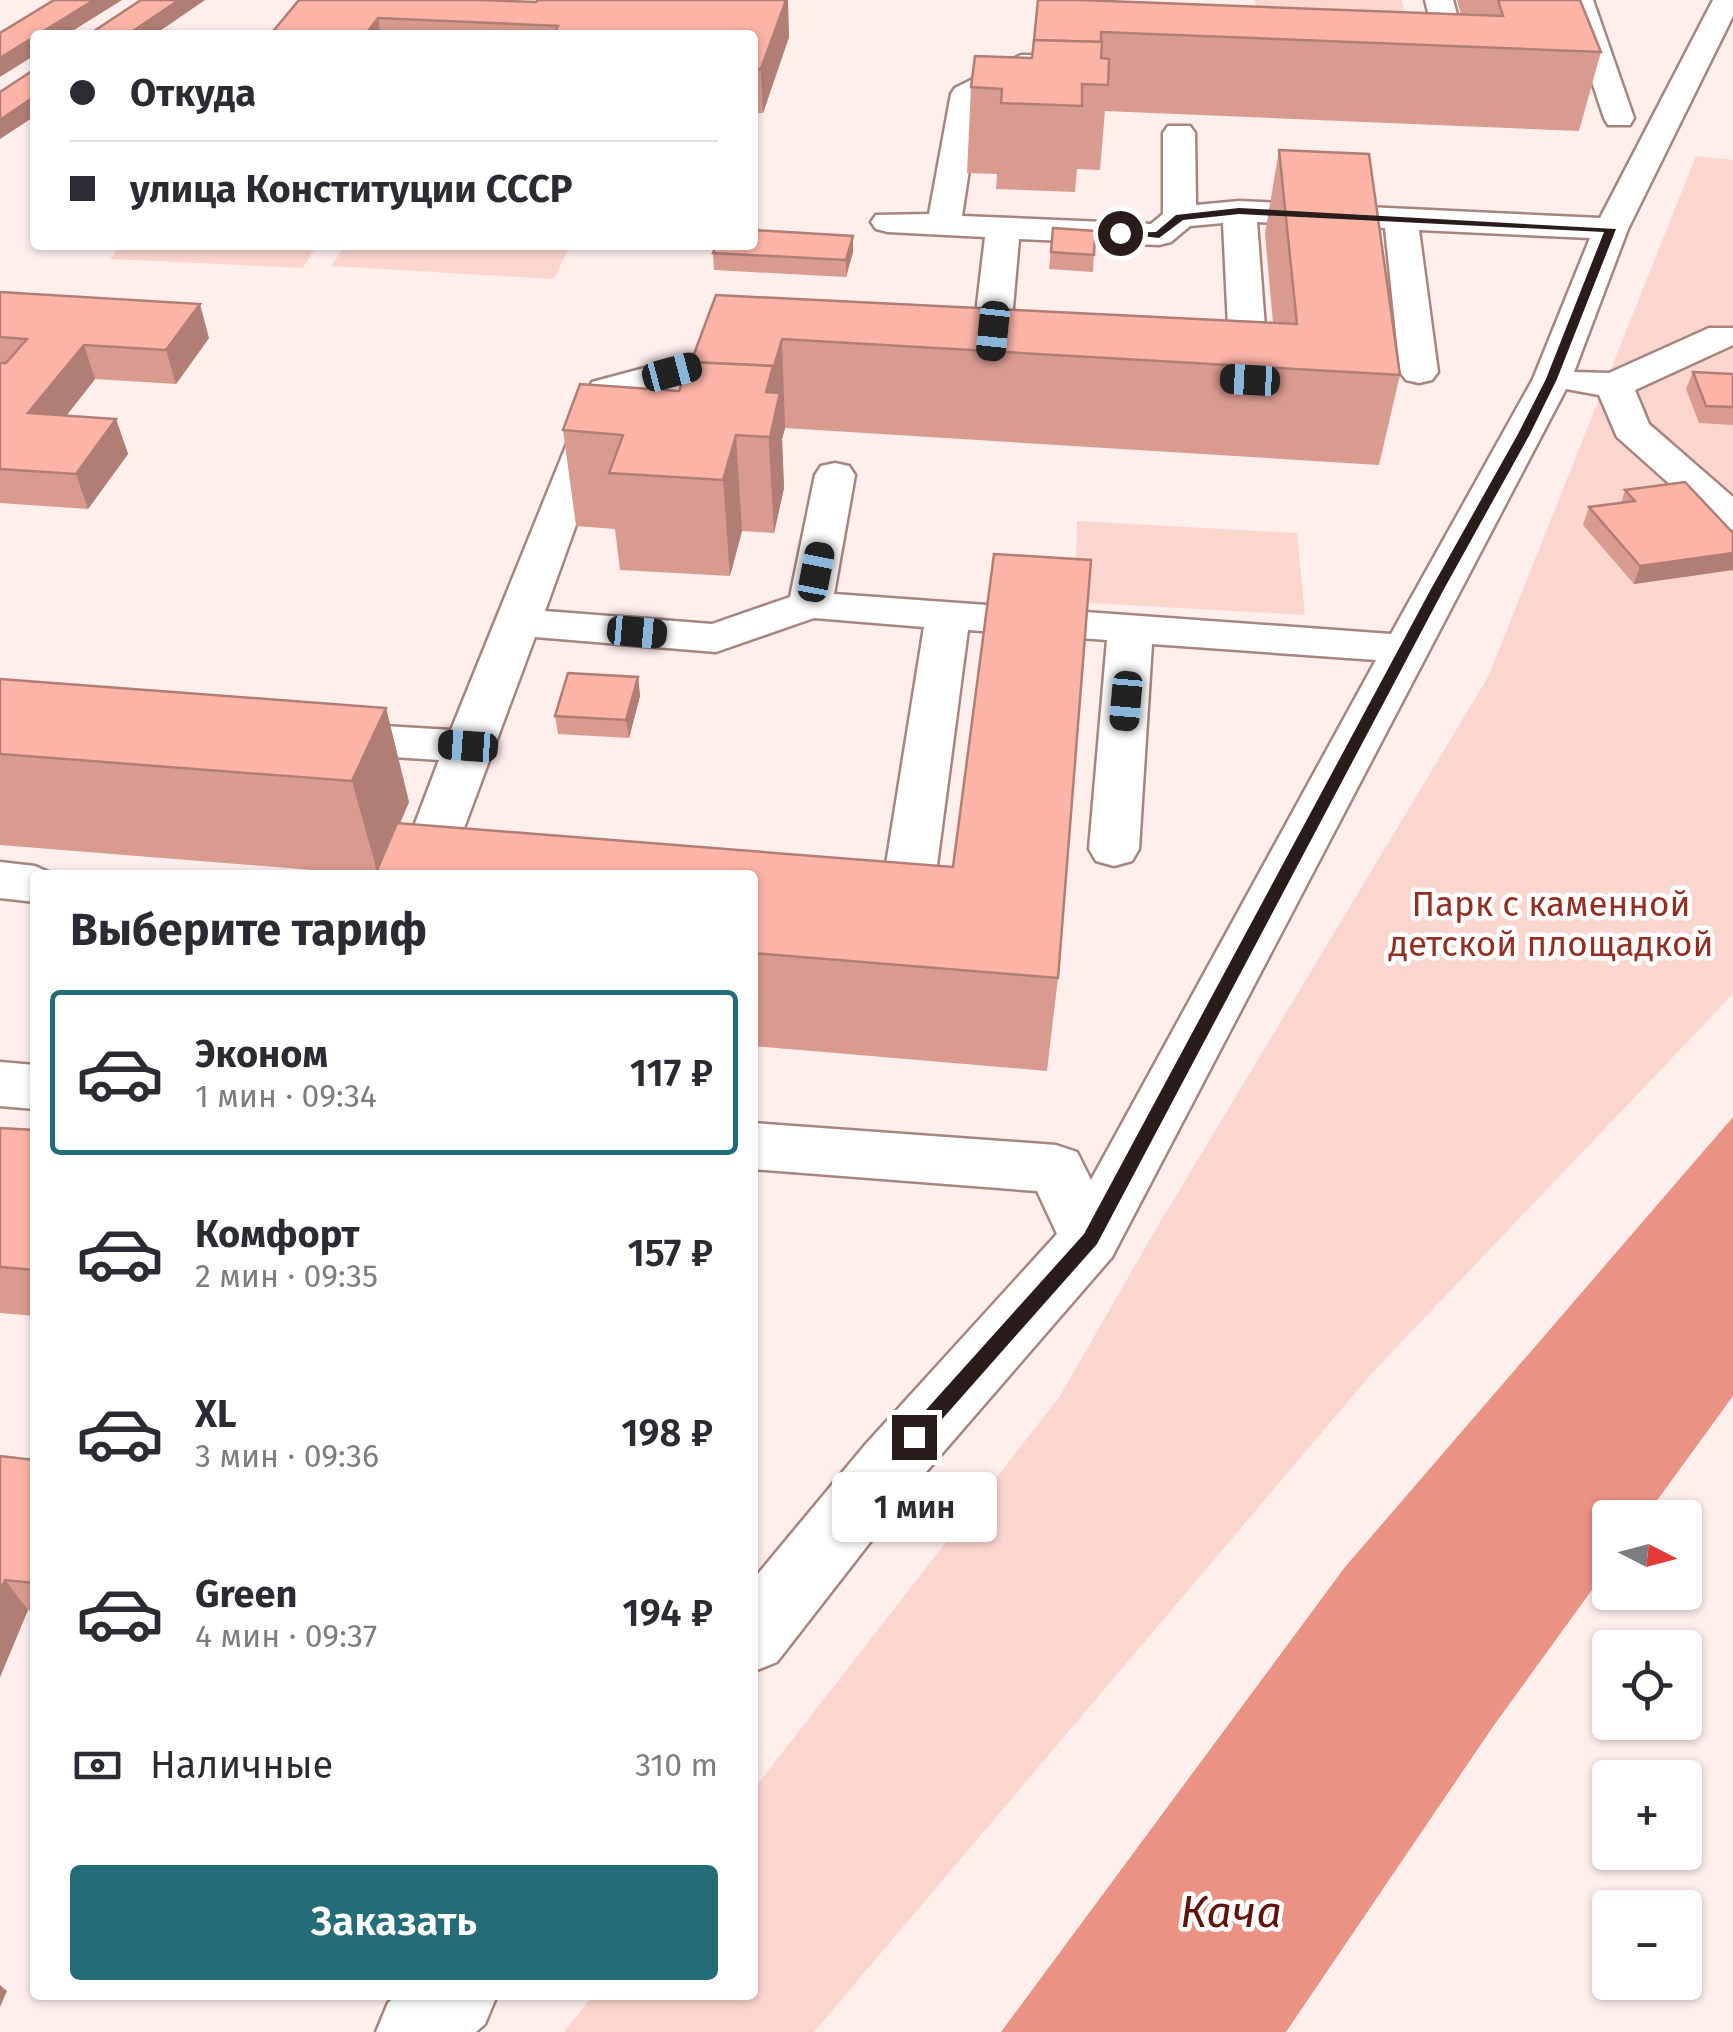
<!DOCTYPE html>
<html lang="ru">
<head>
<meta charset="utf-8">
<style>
	:root { --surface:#fff; --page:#f7f7f7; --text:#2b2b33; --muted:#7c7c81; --line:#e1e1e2; --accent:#236c78 }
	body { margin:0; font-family:"Fira Sans",sans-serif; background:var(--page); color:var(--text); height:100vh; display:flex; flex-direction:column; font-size:38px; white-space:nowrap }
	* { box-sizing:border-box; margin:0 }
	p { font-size:32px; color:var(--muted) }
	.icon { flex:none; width:55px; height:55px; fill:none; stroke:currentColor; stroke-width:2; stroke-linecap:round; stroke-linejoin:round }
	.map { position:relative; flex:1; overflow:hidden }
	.panel { position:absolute; left:30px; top:870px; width:728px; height:1130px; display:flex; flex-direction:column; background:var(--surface); border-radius:10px; box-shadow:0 2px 8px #0004 }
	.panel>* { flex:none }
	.guide { position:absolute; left:30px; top:30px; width:728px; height:220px; border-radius:10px; box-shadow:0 2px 8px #0004; display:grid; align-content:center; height:220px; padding:0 40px; background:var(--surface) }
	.needle { width:65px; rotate:96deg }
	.controls { position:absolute; left:1592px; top:1500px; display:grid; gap:20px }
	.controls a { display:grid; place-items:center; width:110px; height:110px; border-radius:10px; background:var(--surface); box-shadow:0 2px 8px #0004; font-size:50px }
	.end { position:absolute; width:45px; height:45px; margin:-22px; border:12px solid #291c1a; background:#fff; box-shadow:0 0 0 5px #fff }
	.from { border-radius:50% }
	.bubble { position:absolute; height:70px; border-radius:10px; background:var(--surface); box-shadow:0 2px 8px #0004; font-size:32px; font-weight:600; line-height:70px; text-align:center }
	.car { position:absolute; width:30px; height:60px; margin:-30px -15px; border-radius:12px; box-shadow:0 0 8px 2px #0007; background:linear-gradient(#222 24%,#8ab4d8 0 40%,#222 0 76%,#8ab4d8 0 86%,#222 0) }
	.guide b { display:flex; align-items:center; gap:35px; height:95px; font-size:38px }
	.guide b+b { border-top:2px solid var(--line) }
	.guide i { width:25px; height:25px; background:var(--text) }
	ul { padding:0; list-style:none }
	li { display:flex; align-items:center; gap:30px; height:165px; margin:0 20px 15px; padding:0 20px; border:5px solid transparent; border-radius:10px }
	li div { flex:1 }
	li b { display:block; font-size:38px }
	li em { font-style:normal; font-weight:600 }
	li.current { border-color:var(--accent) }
	li>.icon { width:90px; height:90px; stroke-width:1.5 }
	h2 { padding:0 40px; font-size:45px; line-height:120px }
	.pay { display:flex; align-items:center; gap:25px; height:110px; padding:0 40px; font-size:38px }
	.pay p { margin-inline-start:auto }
	.primary-button { display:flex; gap:20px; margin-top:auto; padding:20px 40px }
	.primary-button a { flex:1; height:115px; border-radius:10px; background:var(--accent); color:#fff; font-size:40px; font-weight:600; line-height:115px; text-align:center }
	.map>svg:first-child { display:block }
</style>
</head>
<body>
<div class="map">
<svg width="1733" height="2032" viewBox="0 0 1733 2032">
	<rect width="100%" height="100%" fill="#feefed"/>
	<g fill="#fbd6cf">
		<path d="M1255 0H1402L1415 62 1259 54Z"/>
		<path d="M1696 156 1733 160V994L1373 1372 814 2032H564L593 1995H752L753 1790 1060 1396 1153 1234 1488 677Z"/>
		<path d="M121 245H317L303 268 110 259Z"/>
		<path d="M345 245H570L554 279 331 266Z"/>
		<path d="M1077 521 1297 533 1305 615 1074 602Z"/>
	</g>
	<path fill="#ea9384" d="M1733 1117V1396L1645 1517 1610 1518V1565L1492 1728 1286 2032H1001L1345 1567Z"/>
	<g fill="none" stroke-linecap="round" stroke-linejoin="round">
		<g stroke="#a6857f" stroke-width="5">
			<g id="minor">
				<path d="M1425 0H1453L1475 80 1471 86H1443L1439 80 1443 74Z"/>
				<path d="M1565 0H1593L1634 118 1630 125H1608L1604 118Z"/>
				<path d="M1713 0H1733V16L1628 229 1574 372 1609 373 1709 328H1733V345L1635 390 1649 424 1733 497V530L1718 527 1617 437 1599 395 1566 389 1112 1257 913 1487 777 1662 752 1672V1581L865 1445 1057 1234 1037 1191 752 1169V1123L1056 1145 1077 1152 1091 1180 1376 660 1152 644 1139 849 1132 861 1114 866 1096 861 1089 849 1107 640 968 630 932 903 924 916 906 921 752 910V875H748L752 874 883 883 924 627 814 618 716 652 535 637 454 855 508 862 516 875H400L397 871 439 760 317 752 300 748 293 737 300 726 317 722 451 730 592 382 738 343 771 347 777 355 771 363 739 365 622 397 545 611 712 624 790 597 815 475 821 466 835 463 849 466 855 475 834 594 1391 634 1533 379 1590 238 1419 230 1438 372 1432 380 1419 383 1406 380 1400 372 1385 228 1257 222 1269 380 1263 388 1250 391 1220 387 1214 379 1220 371 1230 368 1223 223 1190 226 1171 242 1159 245 1019 239 1008 365 1002 373 989 376 976 373 970 365 985 237 888 232 876 229 871 222 876 215 929 214 951 94 955 88 1021 55H1048L1053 61 1048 67 980 98 962 216 1151 224 1163 214V133L1168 126H1190L1195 133 1196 205 1239 201 1600 218Z"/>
				<path d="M0 862 35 866 55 875H35V902L0 898Z"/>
				<path d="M0 1062 35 1065V1109L0 1106Z"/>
				<path d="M396 1995H497L485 2024 476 2032H376L388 2003Z"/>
			</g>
		</g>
		<use href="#minor" fill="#fff" fill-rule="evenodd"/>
	</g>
	<g fill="#d99b90">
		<path d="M299 0 789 37 763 113H752V35H270Z"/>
		<path d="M1038 0 1461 15 1457 0H1580L1601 52 1579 131 1105 111 1100 170 1077 169 1075 192 996 189 997 174 967 173 971 87 1032 58Z"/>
		<path d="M1279 150 1400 375 1379 465 785 428 782 439 784 488 774 533 742 531 730 576 620 570 615 529 576 526 563 430 679 391 716 295 1273 323 1265 234Z"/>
		<path d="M1053 228 1095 231 1093 272 1049 269Z"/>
		<path d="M853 252 846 277 714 270 713 253Z"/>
		<path d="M0 292 209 338 176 384 95 379 66 416 116 419 128 454 88 509 0 503Z"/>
		<path d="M1693 372 1733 374V425L1699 423 1686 389Z"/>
		<path d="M1625 490 1733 533V570L1634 584 1583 525 1589 507 1621 503Z"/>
		<path d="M994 554 1091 560 1058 978 1047 1071 752 1046V875H375L0 845V679L386 708 409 802 400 823 953 867Z"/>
		<path d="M638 677 640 696 629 738 558 734 555 716Z"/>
		<path d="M0 1128 35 1130V1316L0 1313Z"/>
		<path d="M0 1456 35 1460V1611L28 1610 0 1677Z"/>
	</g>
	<g fill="#b07e75">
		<path d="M94 0H122L66 35H37Z"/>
		<path d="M179 0H205L154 35H127Z"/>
		<path d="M786 0H788L789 37 763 113 761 69Z"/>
		<path d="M378 18 381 35H365Z"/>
		<path d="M35 36V55L0 77V58Z"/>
		<path d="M35 96V116L0 139V120Z"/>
		<path d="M853 236V252L846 277V260Z"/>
		<path d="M200 304 209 338 176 384 166 350Z"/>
		<path d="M782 339 785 428 782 439 784 488 774 533 766 392Z"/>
		<path d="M84 345 95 379 41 448 28 413Z"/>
		<path d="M116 419 128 454 88 509 76 474Z"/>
		<path d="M736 435 742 531 730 576 723 480Z"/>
		<path d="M1733 553V570L1634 584 1640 566Z"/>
		<path d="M638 677 640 696 629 738 626 720Z"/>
		<path d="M386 708 409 802 378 875 352 781Z"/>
		<path d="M5 1580 28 1610 0 1677V1591Z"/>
		<path d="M0 1985 7 1991 0 2007Z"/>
	</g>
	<g fill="#fcb4a7" stroke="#b07e75" stroke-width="2.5">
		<path d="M54 0H94L0 58V33Z"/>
		<path d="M141 0H179L127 35H88Z"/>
		<path d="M299 0H479L536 2 538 0H786L761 69H752V35H553L558 26 378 18 365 35H270Z"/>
		<path d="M1038 0H1080L1503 16 1498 0H1580L1601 52 1101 32V42L1034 40Z"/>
		<path d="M1034 40 1102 42 1101 58 1109 59 1108 85 1082 84V106L1001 103 1002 89 971 87 975 56 1032 58Z"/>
		<path d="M35 69V96L0 120V92Z"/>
		<path d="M1279 150 1369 154 1400 375 782 339 773 370V366L691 362 716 295 1297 324Z"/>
		<path d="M1053 228 1095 231 1094 255 1051 252Z"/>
		<path d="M752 230 853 236 846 260 713 253 716 245H752Z"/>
		<path d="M0 292 200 304 166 350 84 345 28 413 116 419 76 474 0 469V363H6L27 339 0 337Z"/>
		<path d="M689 362 773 366 766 392 780 393 770 437 736 435 723 480 609 473 623 435 563 430 580 384 679 391Z"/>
		<path d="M1693 372 1733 374V407L1706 406Z"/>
		<path d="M1685 482 1733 533V553L1640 566 1589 507 1635 501 1625 490Z"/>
		<path d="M994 554 1091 560 1058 978 752 953V875H375L397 823 953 867Z"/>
		<path d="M568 673 638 677 626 720 555 716Z"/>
		<path d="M0 679 386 708 352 781 0 754Z"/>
		<path d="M0 1128 35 1130V1270L0 1267Z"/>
		<path d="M0 1456 35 1460V1583L5 1580 0 1591Z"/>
	</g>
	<path fill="#291c1a" d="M1239 208 1616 229 1557 379 1530 434 1444 589 1097 1244 921 1443 914 1446 904 1437 907 1431 1084 1234 1431 589 1518 434 1546 379 1604 232 1239 214 1183 220 1159 238 1115 233 1156 232 1176 215Z"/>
	<g text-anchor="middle" stroke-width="9" stroke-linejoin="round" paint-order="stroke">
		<g font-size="35" fill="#932e21" stroke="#fff">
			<text x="1551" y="916">Парк с каменной<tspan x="1551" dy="40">детской площадкой</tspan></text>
		</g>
		<g font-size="45" font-style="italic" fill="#60130a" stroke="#fff">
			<text x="1231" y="1927">Кача</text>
		</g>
	</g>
</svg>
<div class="controls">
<a><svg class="needle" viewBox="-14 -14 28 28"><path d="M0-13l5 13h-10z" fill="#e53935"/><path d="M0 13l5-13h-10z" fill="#7c7c81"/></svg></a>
<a><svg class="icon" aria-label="locate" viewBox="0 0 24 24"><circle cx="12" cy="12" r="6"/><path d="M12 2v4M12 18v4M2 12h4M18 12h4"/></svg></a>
<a>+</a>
<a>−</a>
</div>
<i class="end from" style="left:1120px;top:233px"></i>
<i class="end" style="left:914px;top:1437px"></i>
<div class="bubble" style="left:832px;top:1472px;width:165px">1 мин</div>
<i class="car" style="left:993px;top:331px;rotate:186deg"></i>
<i class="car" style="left:672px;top:372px;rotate:75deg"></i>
<i class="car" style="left:1250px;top:380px;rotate:273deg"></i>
<i class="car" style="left:816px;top:572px;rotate:11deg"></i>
<i class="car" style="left:637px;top:632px;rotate:95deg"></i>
<i class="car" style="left:1126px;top:701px;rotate:185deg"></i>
<i class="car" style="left:468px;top:746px;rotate:274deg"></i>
<div class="guide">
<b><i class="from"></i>Откуда</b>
<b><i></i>улица Конституции СССР</b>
</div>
<section class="panel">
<h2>Выберите тариф</h2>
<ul>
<li class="current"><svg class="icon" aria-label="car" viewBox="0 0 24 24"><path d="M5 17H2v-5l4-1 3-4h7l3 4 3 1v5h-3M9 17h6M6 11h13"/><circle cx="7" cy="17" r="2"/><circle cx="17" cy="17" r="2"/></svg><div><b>Эконом</b><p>1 мин · 09:34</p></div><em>117 ₽</em></li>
<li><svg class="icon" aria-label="car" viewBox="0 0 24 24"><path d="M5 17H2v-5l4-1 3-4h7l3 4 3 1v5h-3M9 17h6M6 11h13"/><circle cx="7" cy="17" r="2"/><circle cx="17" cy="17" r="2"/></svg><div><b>Комфорт</b><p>2 мин · 09:35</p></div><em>157 ₽</em></li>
<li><svg class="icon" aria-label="car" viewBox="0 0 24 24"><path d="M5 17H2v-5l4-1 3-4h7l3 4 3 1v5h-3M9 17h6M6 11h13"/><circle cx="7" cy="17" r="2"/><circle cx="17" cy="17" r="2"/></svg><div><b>XL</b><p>3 мин · 09:36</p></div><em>198 ₽</em></li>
<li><svg class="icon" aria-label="car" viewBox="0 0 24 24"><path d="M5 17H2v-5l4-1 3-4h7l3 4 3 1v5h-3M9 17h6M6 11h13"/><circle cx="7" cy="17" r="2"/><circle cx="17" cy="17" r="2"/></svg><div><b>Green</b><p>4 мин · 09:37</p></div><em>194 ₽</em></li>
</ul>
<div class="pay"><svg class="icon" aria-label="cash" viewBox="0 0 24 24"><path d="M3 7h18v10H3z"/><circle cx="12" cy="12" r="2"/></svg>Наличные<p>310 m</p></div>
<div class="primary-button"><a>Заказать</a></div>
</section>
</div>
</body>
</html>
